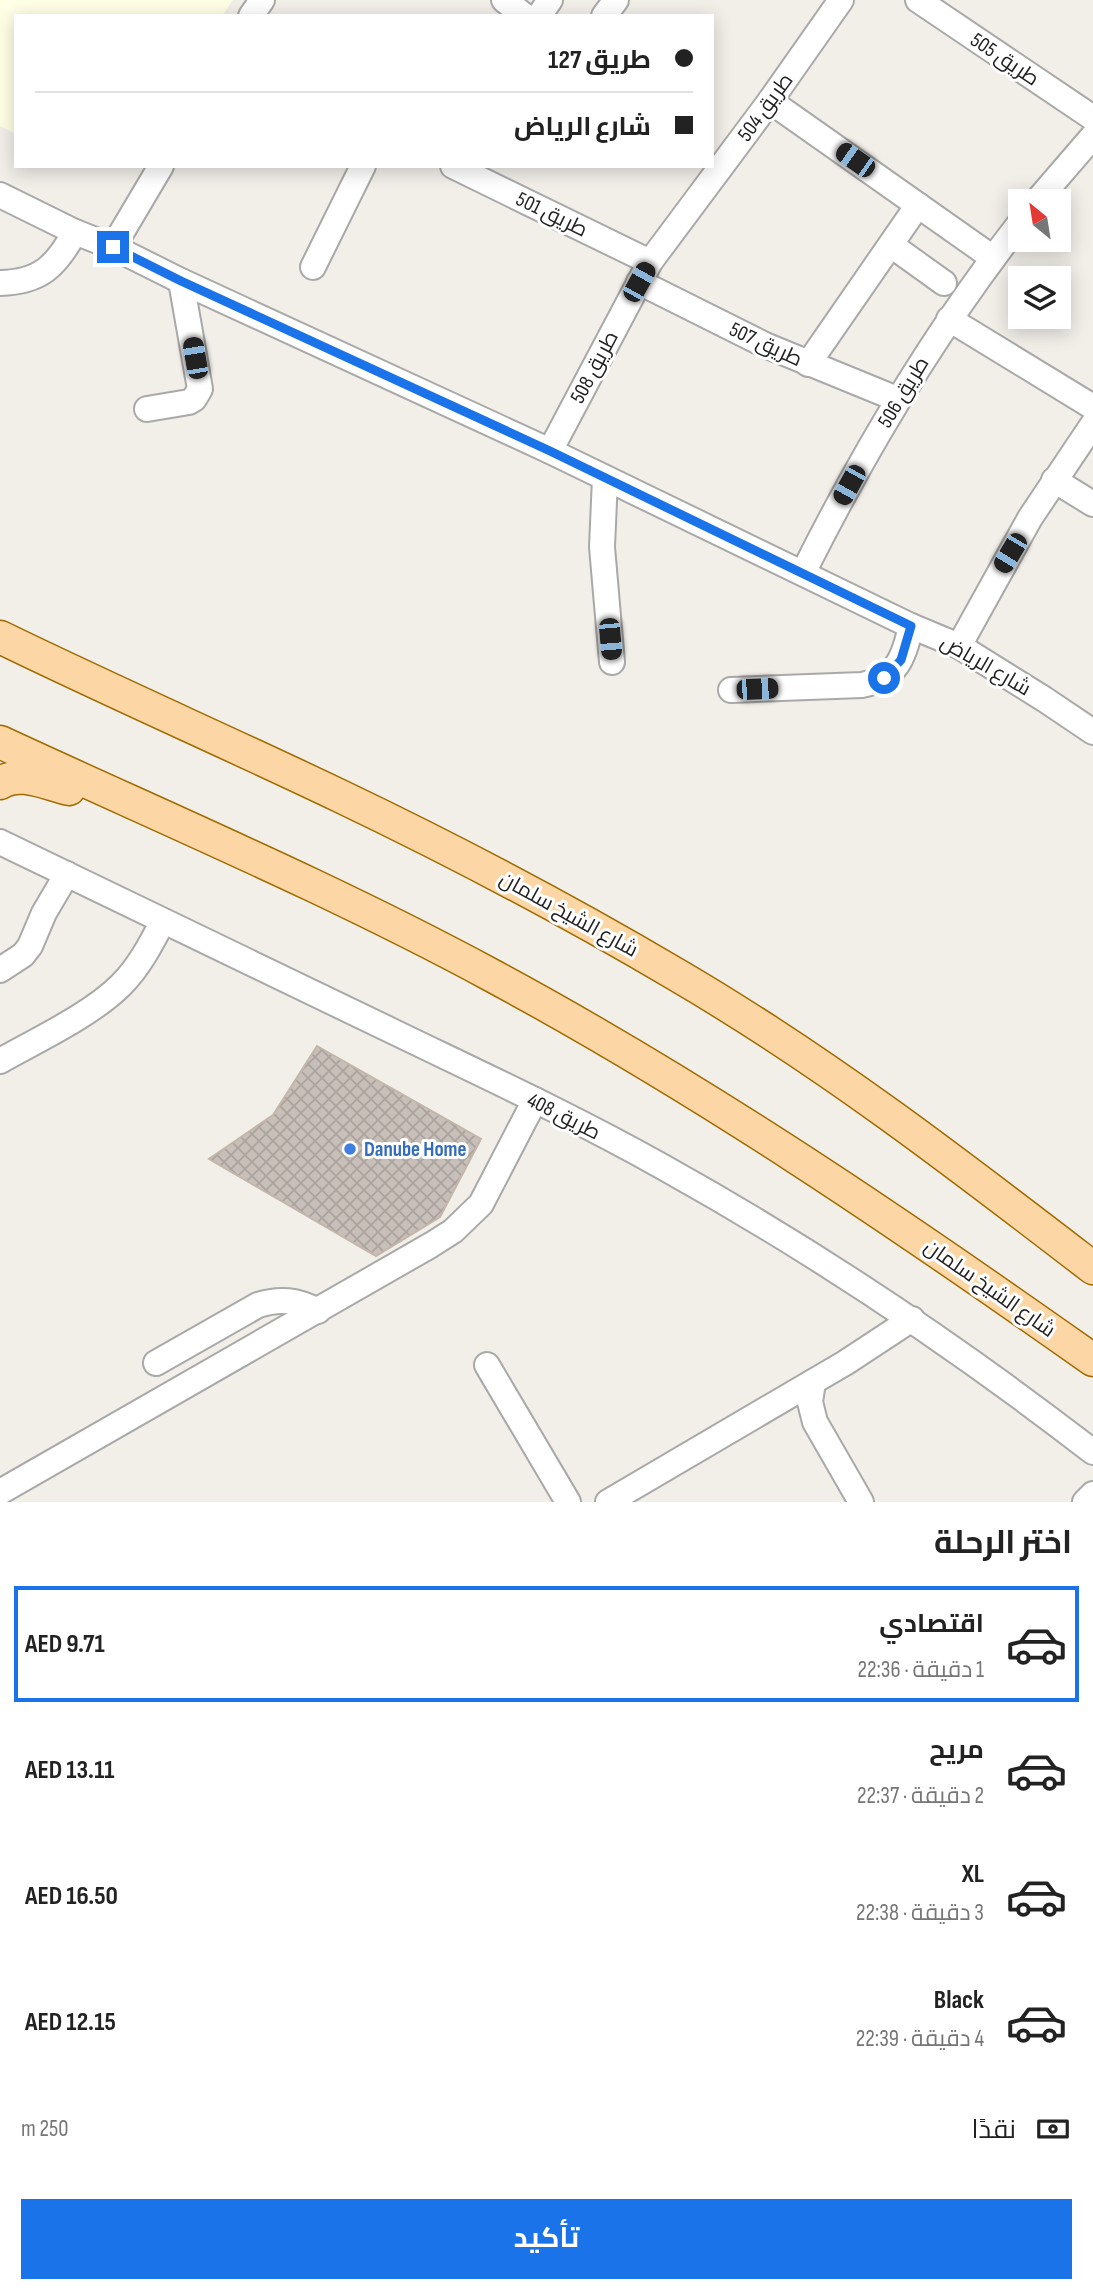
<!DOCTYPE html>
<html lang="ar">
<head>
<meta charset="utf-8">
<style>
	:root { --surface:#fff; --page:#f2f2f2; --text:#222; --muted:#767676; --line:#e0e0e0; --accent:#1a73e8 }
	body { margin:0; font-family:"Sofia Sans Condensed",Cairo,sans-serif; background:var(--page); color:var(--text); direction:rtl; height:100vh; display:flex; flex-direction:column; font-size:26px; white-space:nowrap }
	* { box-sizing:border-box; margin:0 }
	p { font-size:23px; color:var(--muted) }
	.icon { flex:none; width:38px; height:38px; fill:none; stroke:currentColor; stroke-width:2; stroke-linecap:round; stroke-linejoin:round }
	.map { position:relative; height:1502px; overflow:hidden; direction:ltr }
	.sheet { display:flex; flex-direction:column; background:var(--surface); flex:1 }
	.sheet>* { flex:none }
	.top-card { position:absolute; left:14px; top:14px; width:700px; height:154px; border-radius:0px; box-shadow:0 4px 18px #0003; direction:rtl; display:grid; align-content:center; height:154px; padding:0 21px; background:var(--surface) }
	.needle { width:46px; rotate:330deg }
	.fabs { position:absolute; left:1008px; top:189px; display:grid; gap:14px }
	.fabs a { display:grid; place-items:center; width:63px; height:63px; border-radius:0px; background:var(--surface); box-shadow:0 4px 18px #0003; font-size:35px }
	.end { position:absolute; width:32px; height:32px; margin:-16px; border:9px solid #1a73e8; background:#fff; box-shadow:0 0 0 4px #fff }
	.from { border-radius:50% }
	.car { position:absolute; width:21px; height:42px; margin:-21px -10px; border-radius:9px; box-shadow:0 0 5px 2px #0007; background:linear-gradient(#222 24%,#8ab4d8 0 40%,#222 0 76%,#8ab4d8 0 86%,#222 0) }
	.top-card b { display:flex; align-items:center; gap:24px; height:66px; font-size:26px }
	.top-card b+b { border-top:2px solid var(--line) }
	.top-card i { width:18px; height:18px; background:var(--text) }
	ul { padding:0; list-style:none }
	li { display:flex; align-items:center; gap:21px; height:116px; margin:0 14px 10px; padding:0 7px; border:4px solid transparent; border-radius:0px }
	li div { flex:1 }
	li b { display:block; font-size:26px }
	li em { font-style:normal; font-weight:700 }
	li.active { border-color:var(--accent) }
	li>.icon { width:63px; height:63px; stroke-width:1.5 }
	h2 { padding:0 21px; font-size:32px; line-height:84px }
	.pay { display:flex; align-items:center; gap:18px; height:77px; padding:0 21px; font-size:26px }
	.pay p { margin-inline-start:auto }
	.cta { display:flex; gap:14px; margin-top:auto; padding:14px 21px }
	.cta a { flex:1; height:80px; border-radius:0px; background:var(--accent); color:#fff; font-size:28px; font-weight:700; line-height:80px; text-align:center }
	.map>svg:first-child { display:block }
</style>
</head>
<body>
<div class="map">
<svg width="1093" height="1502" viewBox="0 0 1093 1502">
	<defs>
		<pattern id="building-cross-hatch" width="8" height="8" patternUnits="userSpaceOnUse" patternTransform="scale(1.75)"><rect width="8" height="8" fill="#c7bfb8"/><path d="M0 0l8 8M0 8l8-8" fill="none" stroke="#aba49e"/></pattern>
	</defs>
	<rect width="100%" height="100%" fill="#f2efe9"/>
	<path fill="#ffffe5" d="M0 0H233L222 16H16V134L0 126Z"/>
	<path fill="url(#building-cross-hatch)" stroke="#c4b6ab" stroke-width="2" d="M317 1046 481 1139 440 1217 376 1256 209 1159 273 1115Z"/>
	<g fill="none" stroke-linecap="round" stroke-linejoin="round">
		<g stroke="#a9a9a9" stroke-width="28">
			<g id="minor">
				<path d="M504 0 525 16"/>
				<path d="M918 0 1093 118"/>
				<path d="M251 16 262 0"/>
				<path d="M539 16 550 0"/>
				<path d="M604 16 616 0"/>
				<path d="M770 101 993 258"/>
				<path d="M453 166 650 262"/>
				<path d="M0 195 75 232 113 247 181 281 550 451 911 626 959 646 1044 699 1093 732"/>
				<path d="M1037 201 1093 136"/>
				<path d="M891 245 944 283"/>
				<path d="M113 247 161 166"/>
				<path d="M313 267 363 166"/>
				<path d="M639 282 765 345 897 399"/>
				<path d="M0 283C41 282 56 266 75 232"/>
				<path d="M949 319 1093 407"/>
				<path d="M808 364 918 205"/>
				<path d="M147 409 189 402 194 399 200 389 181 281"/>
				<path d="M550 451 650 262 770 101 841 0"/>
				<path d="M605 478 602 547 612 662"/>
				<path d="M1054 480 1093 504"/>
				<path d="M803 573C865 449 935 332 1020 223"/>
				<path d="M959 646 1030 518 1093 424"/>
				<path d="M731 690 862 685C897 678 904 658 911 626"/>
				<path d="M0 842C130 906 261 968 392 1031 483 1075 574 1117 663 1167 814 1251 956 1346 1093 1452"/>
				<path d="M0 970 23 955 30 946 44 913 67 874"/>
				<path d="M0 1061C37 1040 91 1015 121 985 139 967 151 944 163 921"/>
				<path d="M156 1363 258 1305C280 1298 297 1300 318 1311"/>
				<path d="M487 1365 568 1502"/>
				<path d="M813 1382 810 1402 815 1422 861 1502"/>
				<path d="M0 1492 431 1245 453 1231 481 1204 535 1100"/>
				<path d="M608 1502 845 1363 912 1319"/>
				<path d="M1085 1502 1093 1494"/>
			</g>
		</g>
		<g stroke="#a06b00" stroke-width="35">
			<g id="major">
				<path d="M0 637C113 692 227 742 340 796 455 851 567 910 677 975 824 1061 958 1164 1093 1268"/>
				<path d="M0 742C164 818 332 889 491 975 701 1088 899 1223 1093 1360"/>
				<path d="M0 783C20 770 47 784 69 789"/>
			</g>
		</g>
		<use href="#minor" stroke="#fff" stroke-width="24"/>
		<use href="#major" stroke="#fcd6a4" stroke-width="32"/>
	</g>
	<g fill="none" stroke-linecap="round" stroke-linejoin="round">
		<path stroke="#1a73e8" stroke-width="9" d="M113 247 181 281 550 451 911 626 901 660 884 678"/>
	</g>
	<circle fill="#3f7fe0" stroke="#fff" stroke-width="2.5" cx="350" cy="1149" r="7"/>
	<g text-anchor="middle" stroke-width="6" stroke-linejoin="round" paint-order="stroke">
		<g font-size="21" fill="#222" stroke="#fff">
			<text transform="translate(1005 59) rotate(34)" y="7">طريق 505</text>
			<text transform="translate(765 107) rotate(-54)" y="7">طريق 504</text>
			<text transform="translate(552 214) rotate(26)" y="7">طريق 501</text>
			<text transform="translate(766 344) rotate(25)" y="7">طريق 507</text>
			<text transform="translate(594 367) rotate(-62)" y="7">طريق 508</text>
			<text transform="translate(903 392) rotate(-59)" y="7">طريق 506</text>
			<text transform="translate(986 665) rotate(30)" y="7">شارع الرياض</text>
			<text transform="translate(569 914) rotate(29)" y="7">شارع الشيخ سلمان</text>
			<text transform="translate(564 1116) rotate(27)" y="7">طريق 408</text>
			<text transform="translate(990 1288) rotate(35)" y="7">شارع الشيخ سلمان</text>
		</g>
		<g font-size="21" font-weight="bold" fill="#366cbe" stroke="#fff" text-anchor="start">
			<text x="364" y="1156">Danube Home</text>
		</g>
	</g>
</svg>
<div class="fabs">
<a><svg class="needle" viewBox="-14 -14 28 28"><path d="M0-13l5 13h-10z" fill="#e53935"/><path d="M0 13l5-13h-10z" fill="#767676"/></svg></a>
<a><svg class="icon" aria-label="layers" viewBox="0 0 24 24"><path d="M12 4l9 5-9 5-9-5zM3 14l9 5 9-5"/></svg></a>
</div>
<i class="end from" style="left:884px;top:678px"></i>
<i class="end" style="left:113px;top:247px"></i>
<i class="car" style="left:855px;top:160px;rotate:305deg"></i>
<i class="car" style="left:639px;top:282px;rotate:29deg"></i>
<i class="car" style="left:195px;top:358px;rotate:350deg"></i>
<i class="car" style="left:849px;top:485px;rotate:209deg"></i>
<i class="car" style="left:1010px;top:553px;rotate:211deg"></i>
<i class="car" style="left:610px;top:639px;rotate:175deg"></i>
<i class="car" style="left:757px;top:689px;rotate:88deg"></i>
<div class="top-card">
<b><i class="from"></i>طريق 127</b>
<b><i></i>شارع الرياض</b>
</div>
</div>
<section class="sheet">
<h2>اختر الرحلة</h2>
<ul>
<li class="active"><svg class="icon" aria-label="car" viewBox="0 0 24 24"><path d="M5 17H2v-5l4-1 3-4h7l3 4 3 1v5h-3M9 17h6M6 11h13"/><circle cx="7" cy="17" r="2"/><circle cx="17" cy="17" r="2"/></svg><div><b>اقتصادي</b><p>1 دقيقة · 22:36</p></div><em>AED 9.71</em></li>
<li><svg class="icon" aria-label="car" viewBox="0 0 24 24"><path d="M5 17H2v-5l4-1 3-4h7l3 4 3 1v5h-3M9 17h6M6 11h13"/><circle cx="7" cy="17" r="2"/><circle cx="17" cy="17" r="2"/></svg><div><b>مريح</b><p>2 دقيقة · 22:37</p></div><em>AED 13.11</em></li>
<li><svg class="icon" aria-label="car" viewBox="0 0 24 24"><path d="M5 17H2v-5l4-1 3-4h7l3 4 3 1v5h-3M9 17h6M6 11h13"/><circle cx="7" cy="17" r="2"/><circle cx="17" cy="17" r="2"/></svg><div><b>XL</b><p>3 دقيقة · 22:38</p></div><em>AED 16.50</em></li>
<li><svg class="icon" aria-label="car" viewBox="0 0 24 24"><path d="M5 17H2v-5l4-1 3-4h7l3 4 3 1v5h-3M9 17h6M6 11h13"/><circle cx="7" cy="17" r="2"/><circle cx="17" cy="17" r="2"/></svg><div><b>Black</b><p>4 دقيقة · 22:39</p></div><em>AED 12.15</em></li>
</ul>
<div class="pay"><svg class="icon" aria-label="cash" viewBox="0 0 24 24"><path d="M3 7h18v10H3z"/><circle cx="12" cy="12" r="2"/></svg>نقدًا<p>250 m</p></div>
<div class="cta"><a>تأكيد</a></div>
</section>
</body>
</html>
